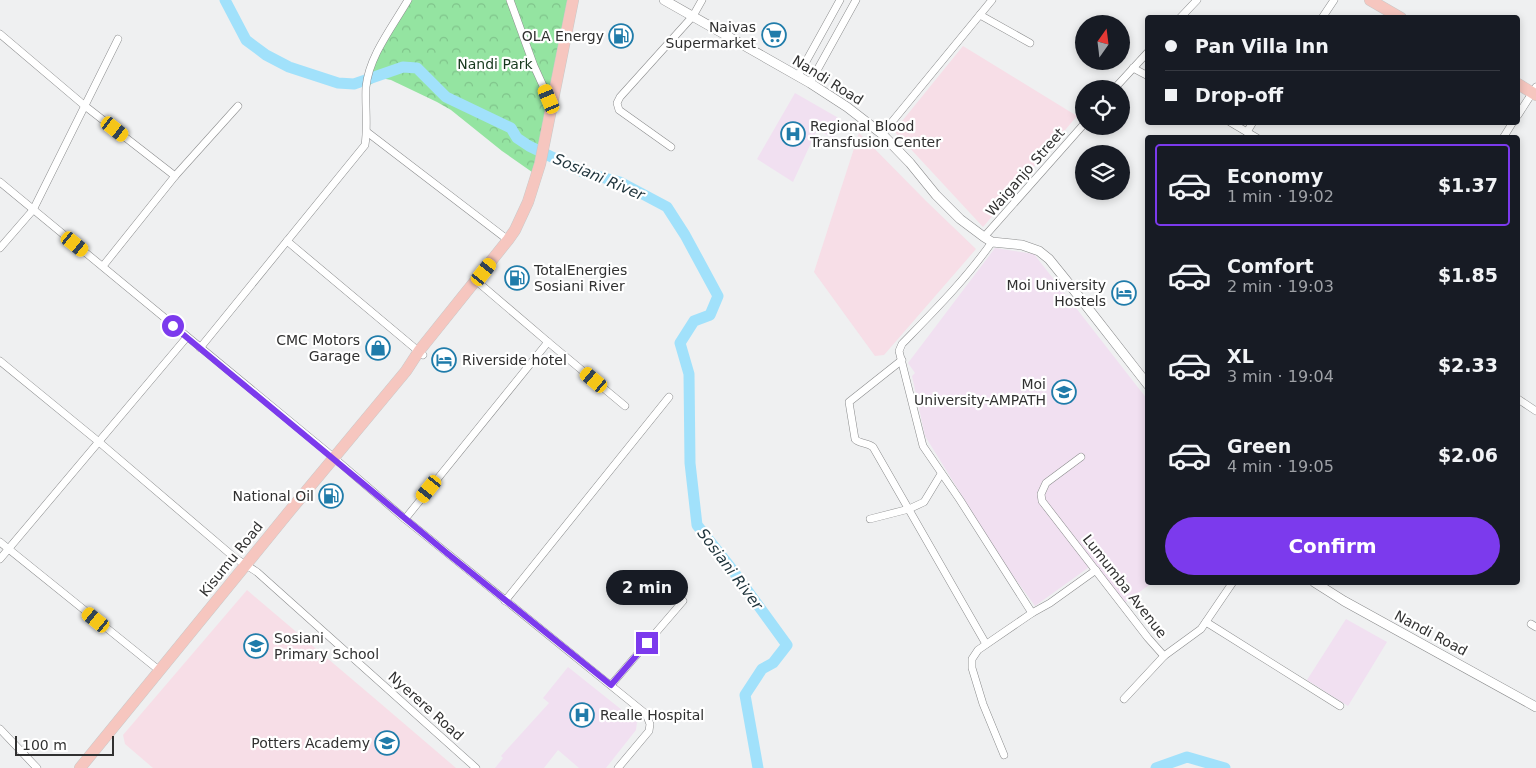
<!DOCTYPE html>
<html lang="en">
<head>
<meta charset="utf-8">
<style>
	:root { --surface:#171b24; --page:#242831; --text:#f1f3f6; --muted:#9ea1a6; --line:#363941; --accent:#7c3aed }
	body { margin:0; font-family:"DejaVu Sans",sans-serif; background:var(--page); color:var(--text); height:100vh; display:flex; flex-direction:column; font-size:19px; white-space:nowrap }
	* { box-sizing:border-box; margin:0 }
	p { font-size:16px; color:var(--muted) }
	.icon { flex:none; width:28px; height:28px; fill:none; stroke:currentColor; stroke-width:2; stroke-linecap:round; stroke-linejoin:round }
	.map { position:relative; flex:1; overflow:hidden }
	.side { position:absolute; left:1145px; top:135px; width:375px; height:450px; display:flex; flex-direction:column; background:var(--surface); border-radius:5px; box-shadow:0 2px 8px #0003 }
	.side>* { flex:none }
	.top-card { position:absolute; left:1145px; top:15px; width:375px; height:110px; border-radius:5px; box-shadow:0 2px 8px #0003; display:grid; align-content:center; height:110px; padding:0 20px; background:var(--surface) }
	.needle { width:32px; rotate:14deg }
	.tools { position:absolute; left:1075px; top:15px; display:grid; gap:10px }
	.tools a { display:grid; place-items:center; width:55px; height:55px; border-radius:50%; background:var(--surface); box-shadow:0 2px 8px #0003; font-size:25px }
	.scale { position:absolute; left:15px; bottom:12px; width:99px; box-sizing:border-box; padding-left:5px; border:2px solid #313131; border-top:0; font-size:14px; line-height:18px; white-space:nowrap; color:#313131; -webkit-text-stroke:4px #fff; paint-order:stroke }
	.end { position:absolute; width:22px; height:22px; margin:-11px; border:6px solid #7c3aed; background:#fff; box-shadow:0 0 0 2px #fff }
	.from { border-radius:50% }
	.bubble { position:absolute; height:35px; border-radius:18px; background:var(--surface); box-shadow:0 2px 8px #0003; font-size:16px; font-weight:800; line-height:35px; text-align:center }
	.car { position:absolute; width:15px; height:30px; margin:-15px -8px; border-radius:6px; box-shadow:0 0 4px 1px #0007; background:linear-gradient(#f5c518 24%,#345 0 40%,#f5c518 0 76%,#345 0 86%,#f5c518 0) }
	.top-card b { display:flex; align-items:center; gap:18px; height:48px; font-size:19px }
	.top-card b+b { border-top:1px solid var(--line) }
	.top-card i { width:12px; height:12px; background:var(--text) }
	ul { padding:9px 0 0; list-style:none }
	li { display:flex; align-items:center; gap:15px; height:82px; margin:0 10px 8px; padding:0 10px; border:2px solid transparent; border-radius:5px }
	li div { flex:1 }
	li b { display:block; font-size:19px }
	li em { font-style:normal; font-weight:800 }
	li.current { border-color:var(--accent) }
	li>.icon { width:45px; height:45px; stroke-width:1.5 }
	.primary-button { display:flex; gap:10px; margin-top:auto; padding:10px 20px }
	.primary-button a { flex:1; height:58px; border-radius:30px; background:var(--accent); color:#fff; font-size:20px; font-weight:800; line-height:58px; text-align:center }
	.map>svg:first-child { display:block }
</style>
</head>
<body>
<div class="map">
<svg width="1536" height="768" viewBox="0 0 1536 768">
	<defs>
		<pattern id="forest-crowns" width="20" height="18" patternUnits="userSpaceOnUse" patternTransform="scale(1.25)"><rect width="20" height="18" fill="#94e4a1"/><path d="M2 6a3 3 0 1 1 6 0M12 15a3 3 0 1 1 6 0" fill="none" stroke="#80c48b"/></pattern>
	</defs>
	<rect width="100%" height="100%" fill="#eff0f1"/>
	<g fill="#f7dee7">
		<path d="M963 46 1077 116 983 227 894 131Z"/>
		<path d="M859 133 926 201 976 249 884 355 875 356 814 272Z"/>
		<path d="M247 590 380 703 456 768H153L125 744 123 735Z"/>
	</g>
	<g fill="#f1e0f1">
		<path d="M795 93 842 120 833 138 817 130 793 182 757 159Z"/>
		<path d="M995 248 1034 254 1147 399 1148 582 1152 583 1120 606 1092 565 1035 606 1003 562 925 436 912 376 915 373 908 363Z"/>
		<path d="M1346 619 1387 642 1348 706 1307 680Z"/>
		<path d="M568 667 637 722 636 730 606 768H579L558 750 544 768H495L503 758 501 756 549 703 543 698Z"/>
	</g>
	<path fill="url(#forest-crowns)" d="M409 0H573L544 143 532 172 502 151 451 110 437 102 391 80 381 78 368 86 373 65Z"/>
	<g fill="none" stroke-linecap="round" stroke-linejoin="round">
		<g stroke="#a1e1fb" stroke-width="11">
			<path d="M225 0 246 40 266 55 289 67 338 83 354 84 403 67 417 68 446 97 511 128 517 138 529 146 585 173 620 182 667 207 685 235 718 296 710 315 694 321 680 343 689 374 690 463 697 525 731 568 787 645 773 663 762 669 745 695 758 768"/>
			<path d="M1156 768 1187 757 1225 768"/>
		</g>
		<g stroke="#8b8c8d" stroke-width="8">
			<g id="minor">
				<path d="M510 0 534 66 549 99 553 101"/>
				<path d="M980 15 1030 43"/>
				<path d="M1180 18 1197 0"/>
				<path d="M1322 18 1334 0"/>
				<path d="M0 34 85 106 175 176 103 266"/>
				<path d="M1133 68 1148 76"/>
				<path d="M798 76 840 0"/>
				<path d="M810 83 856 0"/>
				<path d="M1114 89 1148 52"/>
				<path d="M1518 115 1536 87"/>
				<path d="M1230 122 1257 138"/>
				<path d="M367 132 508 240"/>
				<path d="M1247 132 1253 122"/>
				<path d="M882 134 992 0"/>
				<path d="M1503 138 1513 122"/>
				<path d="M671 147 619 110 617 103 620 97 693 16 702 0"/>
				<path d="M175 176 238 106"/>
				<path d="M0 182 326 451 405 519 646 714 650 724 649 731 618 768"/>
				<path d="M984 237 1084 124"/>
				<path d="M287 241 423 355"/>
				<path d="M992 242C966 279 934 311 902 344L899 351 923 446 960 500 1032 613 1050 603 1096 570"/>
				<path d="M0 248 33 210 118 39"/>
				<path d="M548 342 625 406"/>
				<path d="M200 348 365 145C368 126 365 106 366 87 369 56 393 26 408 0"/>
				<path d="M902 360 849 402 855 439C859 444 867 442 873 447L986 644"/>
				<path d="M0 361 99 442 235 558 257 572 476 768"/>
				<path d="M1518 399 1536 411"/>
				<path d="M1081 457 1046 483 1041 494 1042 501 1148 638 1164 656 1201 629 1233 582"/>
				<path d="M405 519 548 342 480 284"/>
				<path d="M870 519 909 509 924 502 941 474"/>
				<path d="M0 542 160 671"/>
				<path d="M0 559 187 337"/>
				<path d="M505 601 669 397"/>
				<path d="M1206 622 1340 706"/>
				<path d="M1531 624 1536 627"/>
				<path d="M611 685 683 601"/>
				<path d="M1124 699 1164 656"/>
				<path d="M0 729 37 768"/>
				<path d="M1004 755 983 704 972 668V659L978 650 1032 613"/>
			</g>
		</g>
		<g stroke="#8b8c8d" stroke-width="10">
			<g id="tertiary">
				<path d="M664 0 810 83 847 107 882 134 910 163 936 195 960 219 984 237 992 242 1022 245 1039 251 1049 259 1066 280 1148 385"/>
				<path d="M1314 582 1344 601 1536 707"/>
			</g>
		</g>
		<g stroke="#c9c9c9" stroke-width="12">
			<g id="trunk">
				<path d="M1370 0 1401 18"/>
				<path d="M1518 84 1536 95"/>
				<path d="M80 768 288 513 406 371 419 351 508 240 515 230 528 202 540 164 573 0"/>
			</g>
		</g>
		<use href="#minor" stroke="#fff" stroke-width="7"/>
		<use href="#tertiary" stroke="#fff" stroke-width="9"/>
		<use href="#trunk" stroke="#f6c6bf" stroke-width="11"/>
	</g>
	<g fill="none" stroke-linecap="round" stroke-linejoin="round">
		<path stroke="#7c3aed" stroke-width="6" d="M173 326 448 554 611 685 647 643"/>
	</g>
	<defs>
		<g id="supermarket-ring" transform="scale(1.25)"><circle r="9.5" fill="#fff" stroke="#207caa" stroke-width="1.5"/><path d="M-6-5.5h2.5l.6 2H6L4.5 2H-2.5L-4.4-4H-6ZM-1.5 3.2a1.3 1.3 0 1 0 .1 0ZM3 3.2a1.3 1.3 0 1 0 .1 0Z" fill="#207caa"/></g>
		<g id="fuel-ring" transform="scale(1.25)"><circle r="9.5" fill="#fff" stroke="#207caa" stroke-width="1.5"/><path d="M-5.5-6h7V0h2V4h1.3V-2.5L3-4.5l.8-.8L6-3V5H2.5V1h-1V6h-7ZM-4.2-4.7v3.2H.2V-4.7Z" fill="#207caa"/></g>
		<g id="hospital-ring" transform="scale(1.25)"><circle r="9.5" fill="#fff" stroke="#207caa" stroke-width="1.5"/><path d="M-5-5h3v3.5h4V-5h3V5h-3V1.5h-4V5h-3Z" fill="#207caa"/></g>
		<g id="hotel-ring" transform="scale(1.25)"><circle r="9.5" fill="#fff" stroke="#207caa" stroke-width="1.5"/><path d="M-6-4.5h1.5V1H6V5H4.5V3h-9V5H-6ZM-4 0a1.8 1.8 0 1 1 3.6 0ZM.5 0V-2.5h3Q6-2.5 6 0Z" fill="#207caa"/></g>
		<g id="shop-ring" transform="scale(1.25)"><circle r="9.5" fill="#fff" stroke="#207caa" stroke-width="1.5"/><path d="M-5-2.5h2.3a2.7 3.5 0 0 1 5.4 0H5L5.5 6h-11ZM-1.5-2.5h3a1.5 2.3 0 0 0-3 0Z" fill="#207caa"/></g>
		<g id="university-ring" transform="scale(1.25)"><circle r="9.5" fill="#fff" stroke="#207caa" stroke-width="1.5"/><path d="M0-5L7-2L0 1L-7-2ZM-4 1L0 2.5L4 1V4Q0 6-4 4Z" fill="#207caa"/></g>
		<g id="school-ring" transform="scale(1.25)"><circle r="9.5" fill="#fff" stroke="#207caa" stroke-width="1.5"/><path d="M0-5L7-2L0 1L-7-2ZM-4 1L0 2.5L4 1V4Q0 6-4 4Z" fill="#207caa"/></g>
	</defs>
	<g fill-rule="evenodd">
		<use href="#supermarket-ring" x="774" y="35"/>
		<use href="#fuel-ring" x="621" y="36"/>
		<use href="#hospital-ring" x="793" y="134"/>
		<use href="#fuel-ring" x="517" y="278"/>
		<use href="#hotel-ring" x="1124" y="293"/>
		<use href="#shop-ring" x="378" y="348"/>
		<use href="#hotel-ring" x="444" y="360"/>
		<use href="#university-ring" x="1064" y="392"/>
		<use href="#fuel-ring" x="331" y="496"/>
		<use href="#school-ring" x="256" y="646"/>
		<use href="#hospital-ring" x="582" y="715"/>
		<use href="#school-ring" x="387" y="743"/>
	</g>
	<g text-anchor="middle" stroke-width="4.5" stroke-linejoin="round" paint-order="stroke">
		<g font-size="14" fill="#313131" stroke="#fff" text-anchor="end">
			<text x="756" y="32">Naivas<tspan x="756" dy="16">Supermarket</tspan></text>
			<text x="604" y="41">OLA Energy</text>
			<text x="810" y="131" text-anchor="start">Regional Blood<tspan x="810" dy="16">Transfusion Center</tspan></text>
			<text x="534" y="275" text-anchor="start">TotalEnergies<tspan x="534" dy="16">Sosiani River</tspan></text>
			<text x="1106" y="290">Moi University<tspan x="1106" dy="16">Hostels</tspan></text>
			<text x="360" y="345">CMC Motors<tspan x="360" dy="16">Garage</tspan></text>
			<text x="462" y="365" text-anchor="start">Riverside hotel</text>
			<text x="1046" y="389">Moi<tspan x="1046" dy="16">University-AMPATH</tspan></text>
			<text x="314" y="501">National Oil</text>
			<text x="274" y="643" text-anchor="start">Sosiani<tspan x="274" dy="16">Primary School</tspan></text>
			<text x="600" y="720" text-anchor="start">Realle Hospital</text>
			<text x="370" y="748">Potters Academy</text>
		</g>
		<g font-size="14" fill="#16381d" stroke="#fff">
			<text x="495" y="69">Nandi Park</text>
		</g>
		<g font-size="14" fill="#313131" stroke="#fff">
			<text transform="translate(828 80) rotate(32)" y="5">Nandi Road</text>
			<text transform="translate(1025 172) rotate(-49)" y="5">Waiganjo Street</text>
			<text transform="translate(231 559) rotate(-51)" y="5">Kisumu Road</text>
			<text transform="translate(1125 586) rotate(52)" y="5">Lumumba Avenue</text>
			<text transform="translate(1431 633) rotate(28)" y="5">Nandi Road</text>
			<text transform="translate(426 706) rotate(42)" y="5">Nyerere Road</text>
		</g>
		<g font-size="15" font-style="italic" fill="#1f343c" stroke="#fff">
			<text transform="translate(599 177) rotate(23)" y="5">Sosiani River</text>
			<text transform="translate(730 569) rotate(53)" y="5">Sosiani River</text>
		</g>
	</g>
</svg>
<div class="tools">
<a><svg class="needle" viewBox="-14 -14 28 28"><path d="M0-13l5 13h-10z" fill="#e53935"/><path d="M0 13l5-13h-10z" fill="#9ea1a6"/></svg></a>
<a><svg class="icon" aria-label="locate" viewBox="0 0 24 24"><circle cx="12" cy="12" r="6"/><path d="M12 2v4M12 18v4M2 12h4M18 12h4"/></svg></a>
<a><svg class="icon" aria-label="layers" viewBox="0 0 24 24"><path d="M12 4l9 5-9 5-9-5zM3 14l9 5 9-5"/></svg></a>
</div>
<div class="scale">100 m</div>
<i class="end from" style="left:173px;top:326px"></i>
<i class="end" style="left:647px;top:643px"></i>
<div class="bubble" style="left:606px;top:570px;width:82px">2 min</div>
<i class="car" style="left:549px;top:99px;rotate:337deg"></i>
<i class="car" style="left:115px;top:129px;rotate:128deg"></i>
<i class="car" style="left:75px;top:244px;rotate:129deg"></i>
<i class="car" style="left:484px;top:272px;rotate:38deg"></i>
<i class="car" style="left:594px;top:380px;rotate:310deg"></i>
<i class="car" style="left:429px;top:489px;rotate:219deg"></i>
<i class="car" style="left:96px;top:620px;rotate:309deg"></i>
<div class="top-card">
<b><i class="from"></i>Pan Villa Inn</b>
<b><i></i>Drop-off</b>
</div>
<section class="side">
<ul>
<li class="current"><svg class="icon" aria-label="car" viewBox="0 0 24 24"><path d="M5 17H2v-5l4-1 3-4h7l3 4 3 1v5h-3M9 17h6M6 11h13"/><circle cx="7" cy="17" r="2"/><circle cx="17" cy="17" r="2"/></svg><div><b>Economy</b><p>1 min · 19:02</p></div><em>$1.37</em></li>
<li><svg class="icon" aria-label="car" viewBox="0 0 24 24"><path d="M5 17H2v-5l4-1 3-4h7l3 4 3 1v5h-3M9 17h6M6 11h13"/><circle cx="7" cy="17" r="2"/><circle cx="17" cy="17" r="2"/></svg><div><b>Comfort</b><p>2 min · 19:03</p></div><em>$1.85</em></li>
<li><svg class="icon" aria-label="car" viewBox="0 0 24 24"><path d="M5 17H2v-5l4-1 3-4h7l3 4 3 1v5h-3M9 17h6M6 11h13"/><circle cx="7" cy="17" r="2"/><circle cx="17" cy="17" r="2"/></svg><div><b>XL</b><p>3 min · 19:04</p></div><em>$2.33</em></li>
<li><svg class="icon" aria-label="car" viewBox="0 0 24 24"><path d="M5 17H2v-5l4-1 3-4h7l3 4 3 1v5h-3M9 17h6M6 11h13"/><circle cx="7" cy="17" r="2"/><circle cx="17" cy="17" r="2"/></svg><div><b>Green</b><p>4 min · 19:05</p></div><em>$2.06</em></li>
</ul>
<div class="primary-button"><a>Confirm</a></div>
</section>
</div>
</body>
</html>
